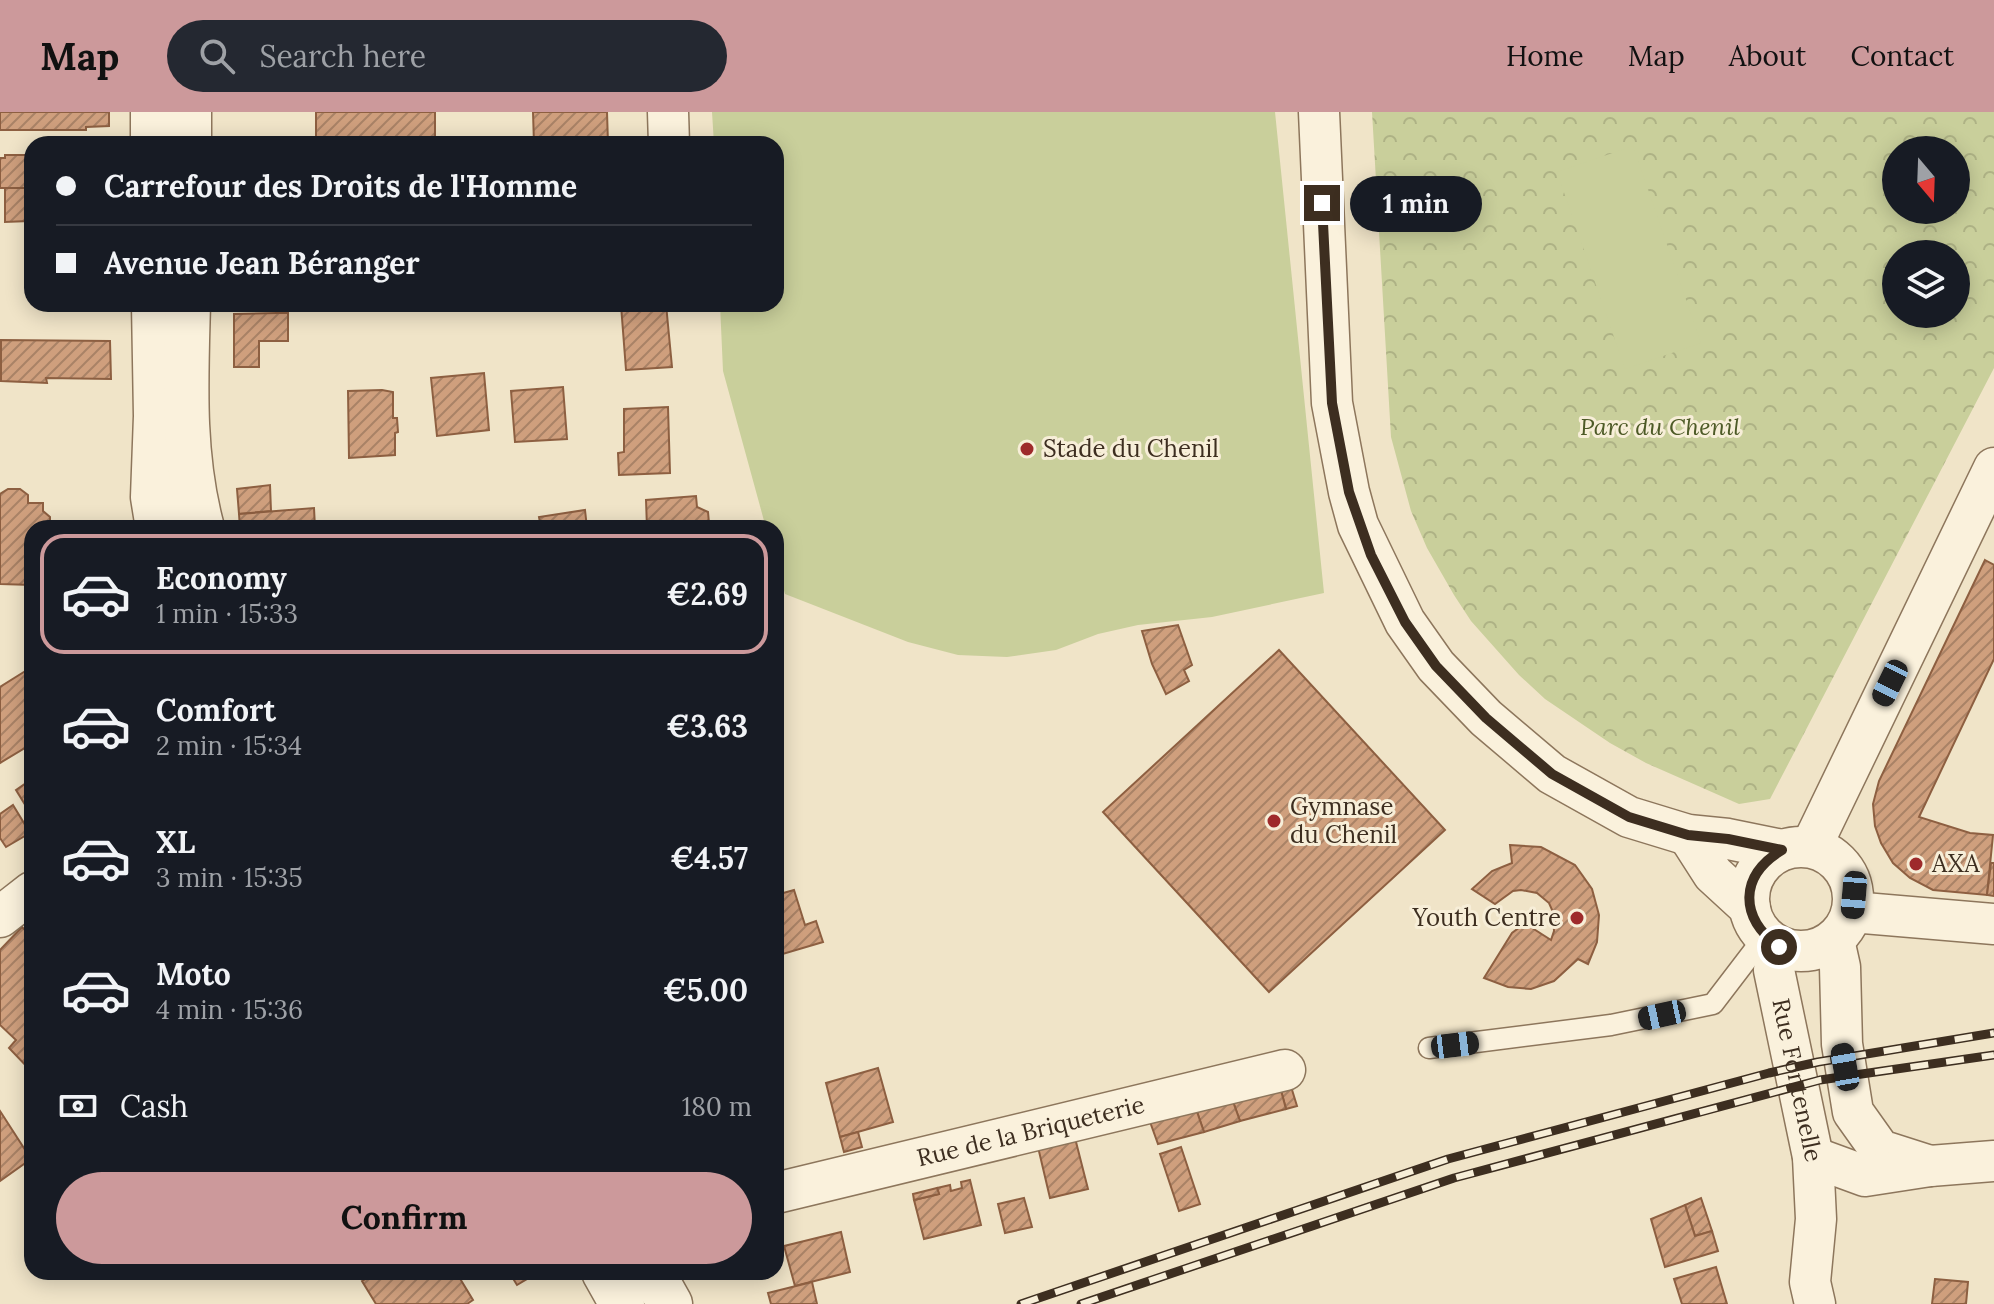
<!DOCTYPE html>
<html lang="en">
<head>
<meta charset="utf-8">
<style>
	:root { --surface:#171b24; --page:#242831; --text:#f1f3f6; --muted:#9ea1a6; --line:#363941; --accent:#cc999b }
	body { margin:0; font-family:Lora,serif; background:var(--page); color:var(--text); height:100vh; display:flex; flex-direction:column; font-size:30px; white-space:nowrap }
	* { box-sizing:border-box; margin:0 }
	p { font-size:26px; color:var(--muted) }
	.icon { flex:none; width:44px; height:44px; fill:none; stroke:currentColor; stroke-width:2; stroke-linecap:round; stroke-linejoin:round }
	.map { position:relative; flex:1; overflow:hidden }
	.side { position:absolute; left:24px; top:408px; width:760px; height:760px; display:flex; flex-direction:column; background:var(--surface); border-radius:24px; box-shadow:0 4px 20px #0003 }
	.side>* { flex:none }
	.banner { position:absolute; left:24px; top:24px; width:760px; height:176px; border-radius:24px; box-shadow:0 4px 20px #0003; display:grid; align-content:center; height:176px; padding:0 32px; background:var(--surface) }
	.needle { width:52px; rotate:161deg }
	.buttons { position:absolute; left:1882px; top:24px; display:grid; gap:16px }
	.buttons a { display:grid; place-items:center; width:88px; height:88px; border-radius:50%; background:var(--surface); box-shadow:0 4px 20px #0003; font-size:40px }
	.end { position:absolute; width:36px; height:36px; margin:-18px; border:10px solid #3d2e20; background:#fff; box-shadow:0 0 0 4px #fff }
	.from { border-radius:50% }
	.bubble { position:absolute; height:56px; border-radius:28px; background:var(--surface); box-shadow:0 4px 20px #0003; font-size:26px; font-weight:700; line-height:56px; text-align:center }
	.car { position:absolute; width:24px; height:48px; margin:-24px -12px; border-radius:10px; box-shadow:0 0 6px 2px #0007; background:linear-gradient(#222 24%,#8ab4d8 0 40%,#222 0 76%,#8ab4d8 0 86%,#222 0) }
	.banner b { display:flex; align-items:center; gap:28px; height:76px; font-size:30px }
	.banner b+b { border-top:2px solid var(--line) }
	.banner i { width:20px; height:20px; background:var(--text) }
	ul { padding:14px 0 0; list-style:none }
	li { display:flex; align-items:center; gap:24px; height:120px; margin:0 16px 12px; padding:0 16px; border:4px solid transparent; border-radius:24px }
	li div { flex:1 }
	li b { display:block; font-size:30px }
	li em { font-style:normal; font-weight:700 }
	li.selected { border-color:var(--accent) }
	li>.icon { width:72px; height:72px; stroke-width:1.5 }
	.pay { display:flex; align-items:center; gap:20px; height:88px; padding:0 32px; font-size:30px }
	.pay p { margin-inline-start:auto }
	.primary-button { display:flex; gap:16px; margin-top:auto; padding:16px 32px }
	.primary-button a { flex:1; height:92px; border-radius:48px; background:var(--accent); color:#111; font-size:32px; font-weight:700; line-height:92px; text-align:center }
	header { display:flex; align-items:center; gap:48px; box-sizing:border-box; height:112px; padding:0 40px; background:var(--accent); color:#111 }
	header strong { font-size:38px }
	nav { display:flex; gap:44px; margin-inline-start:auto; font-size:28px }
	.search { width:560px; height:72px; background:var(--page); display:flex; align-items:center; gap:20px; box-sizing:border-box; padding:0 28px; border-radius:44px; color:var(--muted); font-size:30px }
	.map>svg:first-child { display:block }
</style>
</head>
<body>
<header>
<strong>Map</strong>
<div class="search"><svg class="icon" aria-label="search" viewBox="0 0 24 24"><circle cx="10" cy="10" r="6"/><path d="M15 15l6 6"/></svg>Search here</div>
<nav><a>Home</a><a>Map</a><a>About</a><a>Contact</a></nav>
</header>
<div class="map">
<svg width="1994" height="1192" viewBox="0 0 1994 1192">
	<defs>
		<pattern id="park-crowns" width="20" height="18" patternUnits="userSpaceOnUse" patternTransform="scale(2)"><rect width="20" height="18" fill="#c9cf9b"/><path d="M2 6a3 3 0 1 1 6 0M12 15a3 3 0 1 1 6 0" fill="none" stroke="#aeb285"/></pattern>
		<pattern id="building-hatch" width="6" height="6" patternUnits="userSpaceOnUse" patternTransform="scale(2)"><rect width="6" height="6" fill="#cf9f7d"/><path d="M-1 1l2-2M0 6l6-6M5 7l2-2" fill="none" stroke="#a98266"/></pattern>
	</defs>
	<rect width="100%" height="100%" fill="#f0e4c8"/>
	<path fill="url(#park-crowns)" fill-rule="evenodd" d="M1372 0H1994V256L1770 687 1739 692 1646 651 1610 631 1545 587 1519 563 1471 509 1454 483 1427 436 1411 399 1391 325ZM1896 38H1956V98H1896ZM1896 142H1956V202H1896Z"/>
	<g fill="#c9cf9b">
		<path d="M712 0H1275L1324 481 1212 505 1138 513 1098 522 1056 538 1007 545 958 543 908 530 785 482 776 451V416H766L723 259 720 192H776V32H714Z"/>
		<path d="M1633 34 1701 231 1625 257 1557 60Z"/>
	</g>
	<g fill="url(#building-hatch)" stroke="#8d5f41" stroke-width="2">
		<path d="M0 0H109V14L86 15V18H0Z"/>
		<rect x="316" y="0" width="119" height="32"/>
		<path d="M533 0H607L608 32H534Z"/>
		<path d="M5 43H32V76H0V46H5Z"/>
		<path d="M5 76H29V109L5 110Z"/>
		<path d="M666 192 672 255 626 258 621 193Z"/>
		<path d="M277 201H288V229H259V255H234V202Z"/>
		<path d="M1 228 110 229 111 267 46 266 47 271 1 269Z"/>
		<path d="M484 261 489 318 437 324 431 266Z"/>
		<path d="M563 275 567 327 515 330 511 279Z"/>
		<path d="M382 278 393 280V306H397L398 320 395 321V343L349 346 348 279Z"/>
		<path d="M668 295 670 361 619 363 618 341 624 340V297Z"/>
		<path d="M270 373 271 399 239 402 237 377Z"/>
		<path d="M8 377H20L28 383V391H43V399L50 405V416H32V473L0 472V382Z"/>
		<path d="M696 384 697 395 708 400 709 411 703 416H647L646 388Z"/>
		<path d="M314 396 315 416H240L239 402Z"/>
		<path d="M585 398 587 416H541L539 405Z"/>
		<path d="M1985 448 1994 453V547L1919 705 1970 721 1993 723 1987 783 1933 778 1910 766 1893 751 1881 731 1875 714 1873 692 1879 669Z"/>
		<path d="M1178 513 1192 553 1184 558 1189 569 1166 582 1152 552 1142 519Z"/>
		<path d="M1279 538 1445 718 1269 880 1103 700Z"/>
		<path d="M27 558 32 565V635L30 633 0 651V575Z"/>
		<path d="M32 667V704L16 678Z"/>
		<path d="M13 693 30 721 6 735 0 726V702Z"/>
		<path d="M1510 733 1541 735 1575 753 1592 777 1599 803 1597 830 1588 852 1578 847 1554 869 1531 877 1508 875 1484 866 1512 821 1520 815 1529 814 1551 828 1554 819 1553 800 1549 791 1537 781 1521 778 1513 779 1495 792 1472 777 1492 759 1512 751Z"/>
		<path d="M1991 751H1994V784L1987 783Z"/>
		<path d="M794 778 805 813 816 809 823 830 776 844V783Z"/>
		<path d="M22 815 32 825V960L9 936 16 928 0 913V838Z"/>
		<path d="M878 956 893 1010 840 1025 826 971Z"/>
		<path d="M1289 968 1297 994 1286 997 1279 971Z"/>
		<path d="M1279 971 1286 997 1240 1009 1231 984Z"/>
		<path d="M1231 984 1240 1009 1204 1020 1195 994Z"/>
		<path d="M1195 994 1204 1020 1158 1032 1149 1007Z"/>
		<path d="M0 999 31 1047 0 1069Z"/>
		<path d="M858 1020 862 1035 844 1040 840 1025Z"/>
		<path d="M1075 1026 1088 1077 1050 1086 1038 1035Z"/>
		<path d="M1181 1035 1200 1092 1179 1099 1160 1042Z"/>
		<path d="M970 1068 981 1113 924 1127 914 1088 939 1082 937 1076 950 1073 951 1079 962 1076 961 1070Z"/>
		<path d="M937 1076 939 1082 914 1088 913 1082Z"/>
		<path d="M1024 1086 1032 1115 1005 1121 998 1092Z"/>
		<path d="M1701 1086 1712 1119 1695 1124 1685 1093Z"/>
		<path d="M1685 1093 1695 1124 1712 1119 1718 1139 1665 1155 1651 1107Z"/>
		<path d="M841 1120 850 1160 795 1174 784 1134Z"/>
		<path d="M1716 1155 1727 1192H1682L1674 1167Z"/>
		<path d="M378 1160H456L473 1188 467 1192H376L362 1169Z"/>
		<path d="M509 1160H539L517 1173Z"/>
		<path d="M1935 1167 1968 1170 1966 1192H1932Z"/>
		<path d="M812 1170 817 1192H771L768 1181Z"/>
	</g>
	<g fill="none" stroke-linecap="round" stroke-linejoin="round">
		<g stroke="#8d765c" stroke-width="23">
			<path id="service" d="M1429 936 1611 913 1713 892 1765 824"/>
		</g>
		<g stroke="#8d765c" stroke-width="43">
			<g id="minor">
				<path d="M668 0 669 32"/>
				<path d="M1319 0 1332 291 1349 380 1358 413 1405 510 1436 554 1486 606 1552 662 1629 705 1688 723 1728 727 1782 738"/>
				<path d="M1688 723 1713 762 1750 796"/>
				<circle cx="1801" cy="787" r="52"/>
				<path d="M1811 735 1994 356"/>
				<path d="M1852 800 1994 812"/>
				<path d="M0 805 32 780"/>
				<path d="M1834 828 1840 855 1842 932 1853 1000 1880 1038 1930 1054"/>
				<path id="s1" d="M1779 835 1774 858 1813 1045 1816 1107 1810 1170 1815 1192"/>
				<path d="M1813 1045 1865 1064 1930 1054 1994 1049"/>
				<path id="s2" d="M776 1081 1285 958"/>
			</g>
		</g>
		<g stroke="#8d765c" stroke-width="47">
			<g id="tertiary">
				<path d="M153 0V32"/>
				<path d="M189 32V0"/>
				<path d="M154 192 156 304 153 385 158 416"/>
				<path d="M188 192C186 267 182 343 202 416"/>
				<path d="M604 1160 622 1192"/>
				<path d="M652 1160 670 1192"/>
			</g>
		</g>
		<use href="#service" stroke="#faf1dc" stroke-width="20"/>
		<use href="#minor" stroke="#faf1dc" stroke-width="40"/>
		<use href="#tertiary" stroke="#faf1dc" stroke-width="44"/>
		<g stroke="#3d2e20" stroke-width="9">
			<g id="rail">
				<path d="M1021 1192 1448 1047 1769 961 1818 950 1994 921"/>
				<path d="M1081 1192 1454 1066 1820 968 1994 943"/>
			</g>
		</g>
		<use href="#rail" stroke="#f7eed8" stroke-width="6" stroke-dasharray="18" stroke-linecap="butt"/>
	</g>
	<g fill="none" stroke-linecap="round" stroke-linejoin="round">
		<path stroke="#3d2e20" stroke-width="10" d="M1322 91 1332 291 1349 380 1371 443 1405 510 1436 554 1486 606 1552 662 1629 705 1688 723 1728 727 1782 738C1739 764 1739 805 1779 835"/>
	</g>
	<g fill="#9e2a2b" stroke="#f7eed8" stroke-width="3">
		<circle cx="1027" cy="337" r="8"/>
		<circle cx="1274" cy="709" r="8"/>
		<circle cx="1916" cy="752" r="8"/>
		<circle cx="1577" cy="806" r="8"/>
	</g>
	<g text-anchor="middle" stroke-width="6" stroke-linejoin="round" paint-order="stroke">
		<g font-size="24" font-style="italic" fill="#4d5a26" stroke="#f7eed8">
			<text x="1660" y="323">Parc du Chenil</text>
		</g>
		<g font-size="24" fill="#3d2e20" stroke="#f7eed8" text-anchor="start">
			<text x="1043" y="345">Stade du Chenil</text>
			<text x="1290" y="703">Gymnase<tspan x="1290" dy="28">du Chenil</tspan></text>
			<text x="1932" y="760">AXA</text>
			<text x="1561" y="814" text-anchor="end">Youth Centre</text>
		</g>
		<g font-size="24" fill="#3d2e20" stroke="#f7eed8">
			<text dy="8" stroke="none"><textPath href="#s1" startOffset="136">Rue Fontenelle</textPath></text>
			<text dy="8" stroke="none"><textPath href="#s2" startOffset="262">Rue de la Briqueterie</textPath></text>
		</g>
	</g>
</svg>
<div class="buttons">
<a><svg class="needle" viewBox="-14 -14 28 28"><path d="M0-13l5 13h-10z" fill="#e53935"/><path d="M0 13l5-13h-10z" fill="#9ea1a6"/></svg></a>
<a><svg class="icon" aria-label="layers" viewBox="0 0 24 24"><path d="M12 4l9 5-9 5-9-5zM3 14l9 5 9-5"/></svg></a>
</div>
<i class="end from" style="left:1779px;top:835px"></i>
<i class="end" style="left:1322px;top:91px"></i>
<div class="bubble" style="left:1350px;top:64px;width:132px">1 min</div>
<i class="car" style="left:1890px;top:571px;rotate:206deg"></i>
<i class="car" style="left:1854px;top:783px;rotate:185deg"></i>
<i class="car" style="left:1662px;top:903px;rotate:258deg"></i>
<i class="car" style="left:1455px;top:933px;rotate:83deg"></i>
<i class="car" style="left:1845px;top:955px;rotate:350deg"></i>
<div class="banner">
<b><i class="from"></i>Carrefour des Droits de l'Homme</b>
<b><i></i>Avenue Jean Béranger</b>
</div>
<section class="side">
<ul>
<li class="selected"><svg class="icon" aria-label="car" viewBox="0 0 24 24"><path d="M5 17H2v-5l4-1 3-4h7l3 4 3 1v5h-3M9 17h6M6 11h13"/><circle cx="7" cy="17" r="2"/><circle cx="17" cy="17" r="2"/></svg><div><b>Economy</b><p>1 min · 15:33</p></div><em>€2.69</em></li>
<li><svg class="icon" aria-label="car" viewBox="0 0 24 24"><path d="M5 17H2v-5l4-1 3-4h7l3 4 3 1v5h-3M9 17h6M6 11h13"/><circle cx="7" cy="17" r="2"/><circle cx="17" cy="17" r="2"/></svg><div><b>Comfort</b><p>2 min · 15:34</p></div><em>€3.63</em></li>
<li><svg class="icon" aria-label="car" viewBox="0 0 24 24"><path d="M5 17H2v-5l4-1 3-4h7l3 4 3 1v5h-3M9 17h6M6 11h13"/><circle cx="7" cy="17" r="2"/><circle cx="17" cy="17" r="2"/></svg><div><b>XL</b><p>3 min · 15:35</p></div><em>€4.57</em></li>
<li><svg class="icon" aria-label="car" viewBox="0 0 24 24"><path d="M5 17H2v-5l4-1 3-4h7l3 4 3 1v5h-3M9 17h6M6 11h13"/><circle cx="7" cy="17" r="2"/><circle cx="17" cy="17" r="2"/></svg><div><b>Moto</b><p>4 min · 15:36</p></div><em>€5.00</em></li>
</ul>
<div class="pay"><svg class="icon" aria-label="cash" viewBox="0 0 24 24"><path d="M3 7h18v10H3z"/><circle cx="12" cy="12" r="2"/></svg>Cash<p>180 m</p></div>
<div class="primary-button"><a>Confirm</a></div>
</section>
</div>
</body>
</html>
